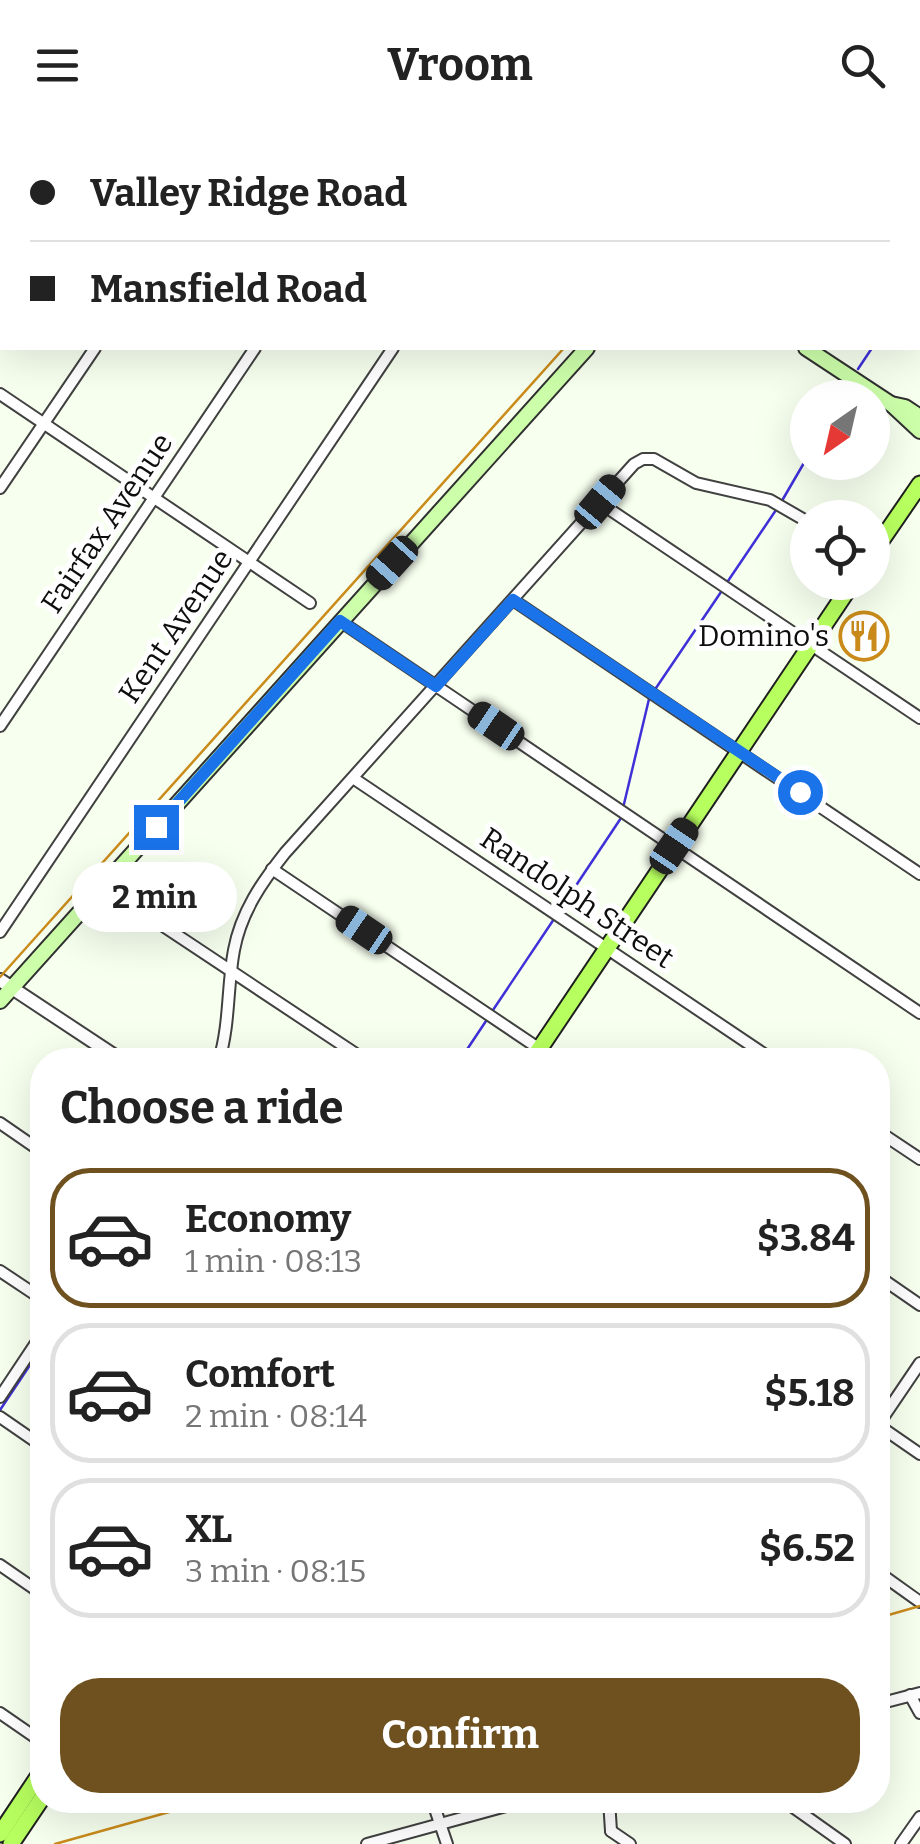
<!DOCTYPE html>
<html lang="en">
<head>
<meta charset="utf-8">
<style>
	:root { --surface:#fff; --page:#f6f6f6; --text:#222; --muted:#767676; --line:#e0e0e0; --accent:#6e511e }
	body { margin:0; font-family:Bitter,serif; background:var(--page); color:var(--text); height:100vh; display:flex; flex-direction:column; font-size:38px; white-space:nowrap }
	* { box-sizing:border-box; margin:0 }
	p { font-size:32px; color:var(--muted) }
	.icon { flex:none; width:55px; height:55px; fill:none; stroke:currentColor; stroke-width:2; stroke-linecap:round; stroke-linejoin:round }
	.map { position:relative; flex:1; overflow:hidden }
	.details { position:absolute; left:30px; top:918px; width:860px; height:765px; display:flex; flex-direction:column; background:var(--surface); border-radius:40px; box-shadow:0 10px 40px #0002 }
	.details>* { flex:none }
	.top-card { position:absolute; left:0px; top:0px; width:920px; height:220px; box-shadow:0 10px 40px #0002; display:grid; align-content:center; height:220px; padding:0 30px; background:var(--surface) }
	.needle { width:65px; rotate:214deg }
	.controls { position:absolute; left:790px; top:250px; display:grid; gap:20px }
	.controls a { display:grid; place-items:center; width:100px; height:100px; border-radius:50%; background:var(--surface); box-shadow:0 10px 40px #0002; font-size:50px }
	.end { position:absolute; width:45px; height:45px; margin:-22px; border:12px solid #1a73e8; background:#fff; box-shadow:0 0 0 5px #fff }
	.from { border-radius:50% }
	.bubble { position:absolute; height:70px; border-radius:35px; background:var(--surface); box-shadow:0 10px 40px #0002; font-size:32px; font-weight:700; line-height:70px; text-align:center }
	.car { position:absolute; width:30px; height:60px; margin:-30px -15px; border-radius:12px; box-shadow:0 0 8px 2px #0007; background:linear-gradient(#222 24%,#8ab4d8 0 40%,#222 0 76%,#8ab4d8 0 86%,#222 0) }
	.top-card b { display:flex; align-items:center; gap:35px; height:95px; font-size:38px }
	.top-card b+b { border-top:2px solid var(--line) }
	.top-card i { width:25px; height:25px; background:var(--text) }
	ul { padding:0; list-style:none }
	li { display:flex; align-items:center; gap:30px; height:140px; margin:0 20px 15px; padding:0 10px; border:5px solid var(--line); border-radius:40px }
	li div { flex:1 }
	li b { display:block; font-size:38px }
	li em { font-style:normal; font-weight:700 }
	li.on { border-color:var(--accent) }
	li>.icon { width:90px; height:90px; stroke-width:1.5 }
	h2 { padding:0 30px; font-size:45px; line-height:120px }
	.cta { display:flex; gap:20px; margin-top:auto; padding:20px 30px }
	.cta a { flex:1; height:115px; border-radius:40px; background:var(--accent); color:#fff; font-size:40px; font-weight:700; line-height:115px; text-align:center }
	header { display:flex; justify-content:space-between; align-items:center; height:130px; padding:0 30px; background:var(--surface); font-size:45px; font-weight:700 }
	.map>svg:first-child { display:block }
</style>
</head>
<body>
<header><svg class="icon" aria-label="menu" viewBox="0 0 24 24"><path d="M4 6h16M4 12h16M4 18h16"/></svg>Vroom<svg class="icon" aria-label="search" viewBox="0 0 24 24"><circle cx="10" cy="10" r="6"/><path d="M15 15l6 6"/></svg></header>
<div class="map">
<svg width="920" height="1714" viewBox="0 0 920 1714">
	<rect width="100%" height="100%" fill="#f7ffef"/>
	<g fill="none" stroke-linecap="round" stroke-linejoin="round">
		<g stroke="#3f30d8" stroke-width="2.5">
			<path d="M918 149 920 145"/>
			<path d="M858 239 872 218"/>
			<path d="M840 268 845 259"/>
			<path d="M783 369 808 326"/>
			<path d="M728 451 776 380"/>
			<path d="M656 558 721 462"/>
			<path d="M624 674 649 569"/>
			<path d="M561 778 621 688"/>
			<path d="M493 880 554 789"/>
			<path d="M460 930 486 891"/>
			<path d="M0 1280 42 1217"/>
		</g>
		<g stroke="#414141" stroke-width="14">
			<g id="minor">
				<path d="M101 2 103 0"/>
				<path d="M239 2 241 0"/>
				<path d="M401 2 402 0"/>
				<path d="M704 2 706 0"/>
				<path d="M0 153 2 149"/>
				<path d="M0 264 310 473"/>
				<path d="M0 358 95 218"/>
				<path d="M600 373 920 588"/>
				<path d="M513 470 920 744"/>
				<path d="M340 491 920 883"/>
				<path d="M0 596 255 218"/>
				<path d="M353 648 773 930"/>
				<path d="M272 739 556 930"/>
				<path d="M103 756 365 930"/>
				<path d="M0 802 393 218"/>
				<path d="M219 930C230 894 227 857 234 820 241 782 262 752 285 723L634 334 643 329H654L696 353 770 370 808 392"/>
				<path d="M0 993 42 1022"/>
				<path d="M878 1001 920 1029"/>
				<path d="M0 1141 42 1169"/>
				<path d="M878 1146 920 1175"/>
				<path d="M920 1233 878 1295 920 1324"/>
				<path d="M0 1267 42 1204"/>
				<path d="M0 1287 42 1316"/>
				<path d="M0 1435 42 1464"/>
				<path d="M878 1442 920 1472"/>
				<path d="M910 1565 920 1583"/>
				<path d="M878 1574 920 1563"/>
				<path d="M0 1583 42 1612"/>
				<path d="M432 1670 447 1714"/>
				<path d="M609 1670 611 1701"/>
				<path d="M783 1670 845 1714"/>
				<path d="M611 1701 630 1714"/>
				<path d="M367 1714 528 1670"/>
				<path d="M901 1714 920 1687"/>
			</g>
		</g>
		<g stroke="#414141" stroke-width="16">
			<path id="tertiary" d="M0 850 121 930"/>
		</g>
		<g stroke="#303030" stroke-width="18">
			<g id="secondary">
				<path d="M482 0 486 2"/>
				<path d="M781 2 784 0"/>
				<path d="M806 218 891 274 920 301"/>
				<path d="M891 274 905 277 920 287"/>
				<path d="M0 871 587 218"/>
			</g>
		</g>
		<g stroke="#1f1f1f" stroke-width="19">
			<g id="primary">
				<path d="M872 424 920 354"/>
				<path d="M532 930 853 452"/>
				<path d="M0 1704 42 1641"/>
				<path d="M11 1714 42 1668"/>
			</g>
		</g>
		<use href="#minor" stroke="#fff" stroke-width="10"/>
		<use href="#tertiary" stroke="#fff" stroke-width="12"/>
		<use href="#secondary" stroke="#cdffaa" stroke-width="14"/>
		<use href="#primary" stroke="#b7ff5f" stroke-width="15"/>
		<g stroke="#ca8b1a" stroke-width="2.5">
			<path d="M756 2 758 0"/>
			<path d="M0 847 564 218"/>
			<path d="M878 1488 920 1476"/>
			<path d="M55 1714 212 1670"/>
		</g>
	</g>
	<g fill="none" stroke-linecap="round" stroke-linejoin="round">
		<path stroke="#1a73e8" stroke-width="12" d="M156 697 340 491 436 556 513 470 800 662"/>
	</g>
	<defs>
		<g id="restaurant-ring" transform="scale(2.5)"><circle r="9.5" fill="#fff" stroke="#ca8b1a" stroke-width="1.5"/><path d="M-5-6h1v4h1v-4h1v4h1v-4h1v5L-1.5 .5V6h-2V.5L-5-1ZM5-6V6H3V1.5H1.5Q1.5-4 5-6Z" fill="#ca8b1a"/></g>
	</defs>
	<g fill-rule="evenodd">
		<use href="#restaurant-ring" x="864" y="506"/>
	</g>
	<g text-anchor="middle" stroke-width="10" stroke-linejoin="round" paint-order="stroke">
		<g font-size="30" fill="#0e0e0e" stroke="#fff">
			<text transform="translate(107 393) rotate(-56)" y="10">Fairfax Avenue</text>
			<text transform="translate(176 496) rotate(-56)" y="10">Kent Avenue</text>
			<text transform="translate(577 768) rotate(34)" y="10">Randolph Street</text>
		</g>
		<g font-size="30" fill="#0e0e0e" stroke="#fff" text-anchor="end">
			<text x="829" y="516">Domino's</text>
		</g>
	</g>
</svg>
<div class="controls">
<a><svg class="needle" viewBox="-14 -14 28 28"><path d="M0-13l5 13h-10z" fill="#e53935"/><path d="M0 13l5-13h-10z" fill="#767676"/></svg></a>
<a><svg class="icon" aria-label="locate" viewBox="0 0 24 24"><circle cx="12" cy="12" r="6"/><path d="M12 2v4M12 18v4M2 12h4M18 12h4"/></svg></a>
</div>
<i class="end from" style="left:800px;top:662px"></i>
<i class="end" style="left:156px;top:697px"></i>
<div class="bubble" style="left:72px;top:732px;width:165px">2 min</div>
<i class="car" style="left:600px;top:372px;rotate:40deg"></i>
<i class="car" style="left:392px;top:433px;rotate:222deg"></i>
<i class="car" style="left:496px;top:596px;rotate:304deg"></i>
<i class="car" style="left:674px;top:716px;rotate:34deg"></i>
<i class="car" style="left:364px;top:800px;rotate:304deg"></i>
<div class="top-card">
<b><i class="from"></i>Valley Ridge Road</b>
<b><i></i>Mansfield Road</b>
</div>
<section class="details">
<h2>Choose a ride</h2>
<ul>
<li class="on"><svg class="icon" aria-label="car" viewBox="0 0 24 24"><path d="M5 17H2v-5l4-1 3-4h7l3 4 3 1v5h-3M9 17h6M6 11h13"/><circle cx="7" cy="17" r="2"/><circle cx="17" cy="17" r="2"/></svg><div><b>Economy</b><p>1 min · 08:13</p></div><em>$3.84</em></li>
<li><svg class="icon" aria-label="car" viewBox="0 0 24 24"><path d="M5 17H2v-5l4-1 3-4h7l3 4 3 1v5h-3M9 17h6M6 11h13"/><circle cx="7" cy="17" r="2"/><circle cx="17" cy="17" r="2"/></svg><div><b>Comfort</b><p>2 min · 08:14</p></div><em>$5.18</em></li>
<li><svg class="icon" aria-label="car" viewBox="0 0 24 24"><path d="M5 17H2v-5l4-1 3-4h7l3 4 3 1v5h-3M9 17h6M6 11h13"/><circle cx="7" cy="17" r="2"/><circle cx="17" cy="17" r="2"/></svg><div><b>XL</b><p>3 min · 08:15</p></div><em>$6.52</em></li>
</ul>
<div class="cta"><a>Confirm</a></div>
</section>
</div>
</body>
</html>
